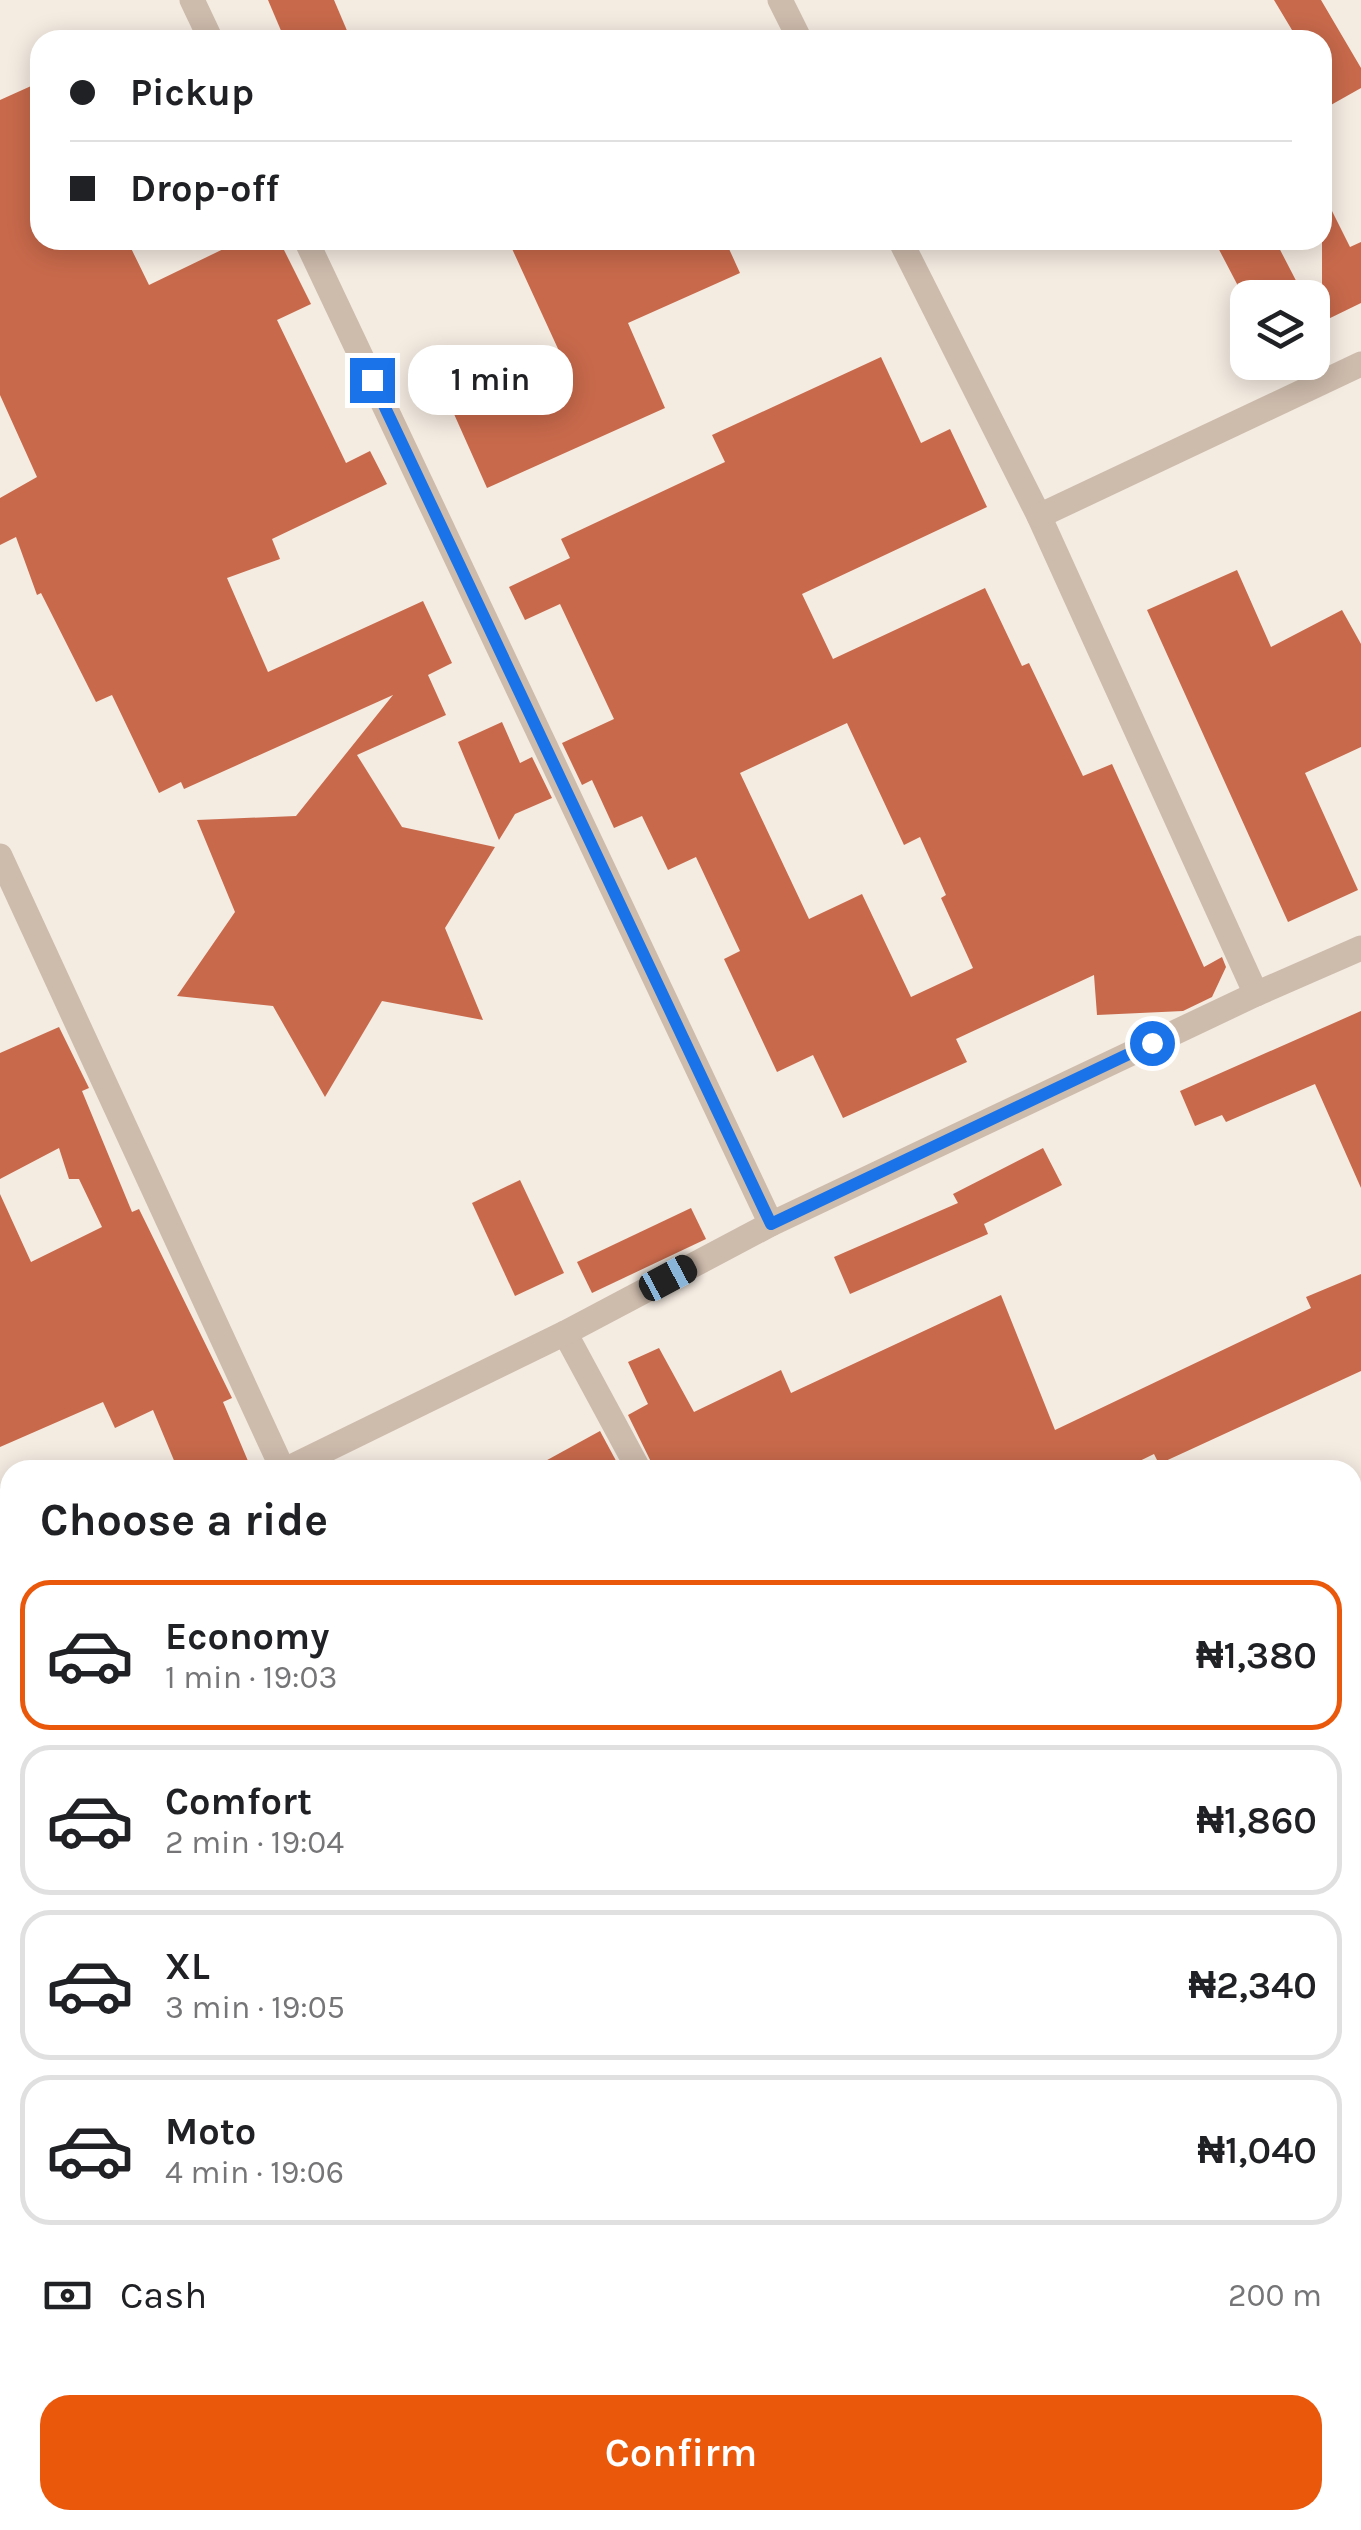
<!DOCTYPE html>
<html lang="en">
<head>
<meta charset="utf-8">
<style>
	:root { --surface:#fff; --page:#f2f2f2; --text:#202124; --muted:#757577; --line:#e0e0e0; --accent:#ea580c }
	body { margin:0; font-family:Karla,sans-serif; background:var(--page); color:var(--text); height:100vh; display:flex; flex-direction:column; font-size:38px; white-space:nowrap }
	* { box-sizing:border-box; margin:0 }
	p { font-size:32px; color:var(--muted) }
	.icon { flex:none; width:55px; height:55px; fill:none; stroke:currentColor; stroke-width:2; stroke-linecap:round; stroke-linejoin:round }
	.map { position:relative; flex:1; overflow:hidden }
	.details { position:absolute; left:0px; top:1460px; width:1362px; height:1070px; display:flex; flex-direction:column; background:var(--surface); border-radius:30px 30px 0 0; box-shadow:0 5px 25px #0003 }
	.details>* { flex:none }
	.hud { position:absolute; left:30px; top:30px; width:1302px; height:220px; border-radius:30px; box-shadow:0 5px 25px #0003; display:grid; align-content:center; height:220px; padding:0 40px; background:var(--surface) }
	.fabs { position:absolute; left:1230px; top:280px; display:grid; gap:20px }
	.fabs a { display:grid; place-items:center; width:100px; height:100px; border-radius:20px; background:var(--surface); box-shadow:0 5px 25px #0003; font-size:50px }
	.end { position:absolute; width:45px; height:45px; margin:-22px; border:12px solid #1a73e8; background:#fff; box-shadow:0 0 0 5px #fff }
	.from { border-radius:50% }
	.bubble { position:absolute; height:70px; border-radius:30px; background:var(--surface); box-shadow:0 5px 25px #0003; font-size:32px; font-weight:600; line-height:70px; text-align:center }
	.car { position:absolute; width:30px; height:60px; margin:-30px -15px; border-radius:12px; box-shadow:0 0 8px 2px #0007; background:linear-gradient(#222 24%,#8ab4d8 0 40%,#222 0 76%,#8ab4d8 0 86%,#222 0) }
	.hud b { display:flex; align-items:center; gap:35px; height:95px; font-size:38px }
	.hud b+b { border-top:2px solid var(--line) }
	.hud i { width:25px; height:25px; background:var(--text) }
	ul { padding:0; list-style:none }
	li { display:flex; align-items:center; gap:30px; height:150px; margin:0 20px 15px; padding:0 20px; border:5px solid var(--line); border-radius:30px }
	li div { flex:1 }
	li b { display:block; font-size:38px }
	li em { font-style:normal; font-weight:600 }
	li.selected { border-color:var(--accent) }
	li>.icon { width:90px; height:90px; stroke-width:1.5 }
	h2 { padding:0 40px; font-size:45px; line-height:120px }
	.pay { display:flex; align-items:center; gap:25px; height:110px; padding:0 40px; font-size:38px }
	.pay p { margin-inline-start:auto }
	.action { display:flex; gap:20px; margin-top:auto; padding:20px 40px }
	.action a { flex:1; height:115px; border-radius:30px; background:var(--accent); color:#fff; font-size:40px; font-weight:600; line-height:115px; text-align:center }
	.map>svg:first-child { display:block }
</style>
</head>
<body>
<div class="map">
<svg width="1361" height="2530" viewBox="0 0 1361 2530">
	<rect width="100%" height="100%" fill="#f4ebe1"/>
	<g fill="#c8694b" fill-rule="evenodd">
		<path d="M268 0H334L351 40H285Z"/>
		<path d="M1274 0H1321L1361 68V88L1322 110V40H1298Z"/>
		<path d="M40 82V240H127L149 285 242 240H279L311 304 277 320 346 463 370 451 387 484 272 539 280 559 227 578 268 672 423 601 452 663 428 675 446 715 357 755 402 827 495 847 445 928 483 1020 382 1001 325 1097 273 1006 177 996 235 912 197 820 296 816 393 695 184 789 181 782 159 793 112 695 96 702 41 593 37 595 16 537 0 545V498L37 477 0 395V100Z"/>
		<path d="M1322 191 1350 247 1361 242V303L1322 322Z"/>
		<path d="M508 240H725L740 273 628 323 665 408 487 488 454 414 565 364Z"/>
		<path d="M1214 240H1275L1305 298H1248V305Z"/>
		<path d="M881 357 921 443 950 429 987 507 802 594 833 659 985 588 1022 666 1029 663 1083 776 1112 764 1204 967 1222 957 1226 967 1212 997 1183 1011 1097 1015 1094 975 956 1039 967 1062 843 1118 813 1055 777 1072 724 959 740 951 696 857 668 870 642 816 614 828 592 780 582 785 562 743 614 719 560 604 525 620 509 587 570 558 561 539 725 462 712 435ZM847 723 904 845 920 837 946 895 941 898 973 968 911 997 862 894 809 919 740 773Z"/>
		<path d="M1237 570 1271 647 1342 610 1361 644V747L1305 773 1358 890 1288 922 1147 610Z"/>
		<path d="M502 722 520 763 532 757 552 798 515 814 499 840 458 742Z"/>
		<path d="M1361 1011V1188L1315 1084 1226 1122 1222 1115 1195 1126 1180 1091Z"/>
		<path d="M59 1027 89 1088 82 1091 132 1212 139 1209 232 1398 223 1402 248 1461 226 1470H178L153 1410 115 1428 103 1402 0 1447V1194L31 1262 102 1227 79 1179H69L59 1148 0 1179V1053Z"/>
		<path d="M1043 1148 1062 1185 984 1224 988 1234 850 1294 834 1257 958 1203 953 1194Z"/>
		<path d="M520 1180 564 1273 515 1296 472 1203Z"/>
		<path d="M691 1208 706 1239 592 1293 577 1262Z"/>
		<path d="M1361 1274V1371L1159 1464 1154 1454 1121 1470H655L628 1415 648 1404 628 1362 659 1348 694 1412 781 1370 791 1393 1001 1295 1055 1430 1311 1308 1306 1297Z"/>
		<path d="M600 1431 621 1470H529Z"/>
	</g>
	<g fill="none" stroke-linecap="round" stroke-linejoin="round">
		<g stroke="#cdbbac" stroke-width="25">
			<path d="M192 0 211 40"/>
			<path d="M780 0 800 40"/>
			<path d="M306 240 771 1224"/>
			<path d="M900 240 1039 516 1256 994"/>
			<path d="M1039 516 1361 364"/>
			<path d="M0 856 283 1470"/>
			<path d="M565 1333 639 1470"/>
			<path d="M285 1470 565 1333 771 1224 1256 994 1361 948"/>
			<path d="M1352 1566 1361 1562"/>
			<path d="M0 1611 10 1606"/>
			<path d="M0 2181 10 2177"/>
			<path d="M1352 2189 1361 2185"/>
			<path d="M128 2520V2530"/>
			<path d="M581 2520 590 2530"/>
			<path d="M1295 2520 1304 2530"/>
		</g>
	</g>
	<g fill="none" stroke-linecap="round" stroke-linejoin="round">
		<path stroke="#1a73e8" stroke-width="12" d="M372 380 771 1224 1152 1043"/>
	</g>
</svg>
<div class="fabs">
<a><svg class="icon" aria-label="layers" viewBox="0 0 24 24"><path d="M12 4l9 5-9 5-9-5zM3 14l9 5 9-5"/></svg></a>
</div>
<i class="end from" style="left:1152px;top:1043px"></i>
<i class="end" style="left:372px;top:380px"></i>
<div class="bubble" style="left:408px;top:345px;width:165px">1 min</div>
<i class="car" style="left:668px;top:1278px;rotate:62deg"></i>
<div class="hud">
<b><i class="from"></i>Pickup</b>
<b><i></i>Drop-off</b>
</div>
<section class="details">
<h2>Choose a ride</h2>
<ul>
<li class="selected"><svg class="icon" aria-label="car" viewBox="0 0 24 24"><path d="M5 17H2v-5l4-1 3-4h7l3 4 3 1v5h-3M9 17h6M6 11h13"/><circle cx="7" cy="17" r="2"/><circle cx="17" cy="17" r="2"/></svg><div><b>Economy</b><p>1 min · 19:03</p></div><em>₦1,380</em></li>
<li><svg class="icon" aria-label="car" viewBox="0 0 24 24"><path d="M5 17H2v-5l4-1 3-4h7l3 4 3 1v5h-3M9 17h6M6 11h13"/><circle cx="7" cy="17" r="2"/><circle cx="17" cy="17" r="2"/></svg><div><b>Comfort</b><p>2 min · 19:04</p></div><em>₦1,860</em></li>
<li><svg class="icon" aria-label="car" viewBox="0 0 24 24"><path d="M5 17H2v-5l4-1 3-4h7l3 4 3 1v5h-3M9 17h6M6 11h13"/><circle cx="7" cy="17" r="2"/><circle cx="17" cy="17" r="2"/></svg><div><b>XL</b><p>3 min · 19:05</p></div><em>₦2,340</em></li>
<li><svg class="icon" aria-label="car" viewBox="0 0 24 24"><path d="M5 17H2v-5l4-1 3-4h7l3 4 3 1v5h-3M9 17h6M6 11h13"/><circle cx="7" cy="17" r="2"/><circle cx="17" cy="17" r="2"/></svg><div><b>Moto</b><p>4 min · 19:06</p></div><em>₦1,040</em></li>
</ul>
<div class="pay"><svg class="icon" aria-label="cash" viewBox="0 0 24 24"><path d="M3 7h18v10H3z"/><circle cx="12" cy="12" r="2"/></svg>Cash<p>200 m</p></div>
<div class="action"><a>Confirm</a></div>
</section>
</div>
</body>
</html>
